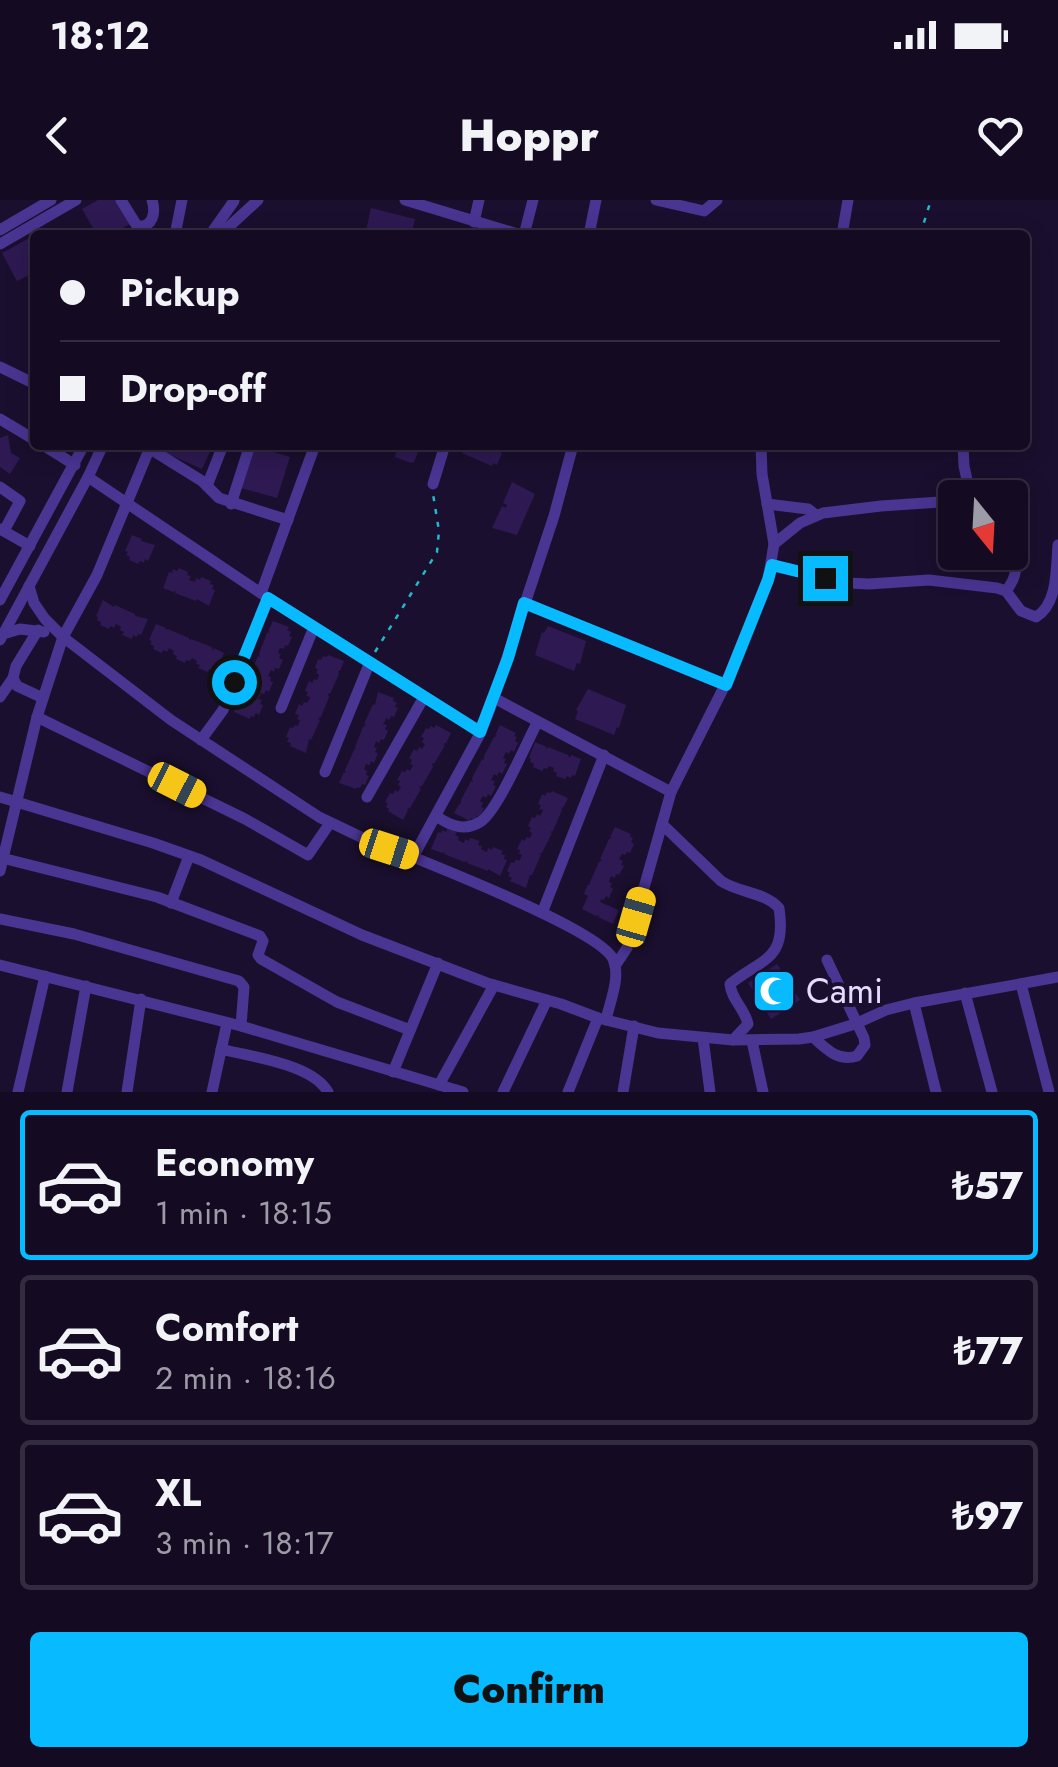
<!DOCTYPE html>
<html lang="en">
<head>
<meta charset="utf-8">
<style>
	:root { --surface:#140b22; --page:#21192f; --text:#f1f3f6; --muted:#9d9ba5; --line:#332b40; --accent:#08baff }
	body { margin:0; font-family:Jost,sans-serif; background:var(--page); color:var(--text); height:100vh; display:flex; flex-direction:column; font-size:38px; white-space:nowrap }
	* { box-sizing:border-box; margin:0 }
	p { font-size:32px; color:var(--muted) }
	.icon { flex:none; width:55px; height:55px; fill:none; stroke:currentColor; stroke-width:2; stroke-linecap:round; stroke-linejoin:round }
	.map { position:relative; height:892px; overflow:hidden }
	.panel { display:flex; flex-direction:column; background:var(--surface); flex:1 }
	.panel>* { flex:none }
	.guide { position:absolute; left:30px; top:30px; width:1000px; height:220px; border-radius:10px; box-shadow:0 5px 25px #0003,0 0 0 2px var(--line); display:grid; align-content:center; height:220px; padding:0 30px; background:var(--surface) }
	.needle { width:65px; rotate:162deg }
	.tools { position:absolute; left:938px; top:280px; display:grid; gap:20px }
	.tools a { display:grid; place-items:center; width:90px; height:90px; border-radius:10px; background:var(--surface); box-shadow:0 5px 25px #0003,0 0 0 2px var(--line); font-size:50px }
	.end { position:absolute; width:45px; height:45px; margin:-22px; border:12px solid #08baff; background:#111; box-shadow:0 0 0 5px #111 }
	.from { border-radius:50% }
	.car { position:absolute; width:30px; height:60px; margin:-30px -15px; border-radius:12px; box-shadow:0 0 8px 2px #0007; background:linear-gradient(#f5c518 24%,#345 0 40%,#f5c518 0 76%,#345 0 86%,#f5c518 0) }
	.guide b { display:flex; align-items:center; gap:35px; height:95px; font-size:38px }
	.guide b+b { border-top:2px solid var(--line) }
	.guide i { width:25px; height:25px; background:var(--text) }
	ul { padding:18px 0 0; list-style:none }
	li { display:flex; align-items:center; gap:30px; height:150px; margin:0 20px 15px; padding:0 10px; border:5px solid var(--line); border-radius:10px }
	li div { flex:1 }
	li b { display:block; font-size:38px }
	li em { font-style:normal; font-weight:800 }
	li.on { border-color:var(--accent) }
	li>.icon { width:90px; height:90px; stroke-width:1.5 }
	.action { display:flex; gap:20px; margin-top:auto; padding:20px 30px }
	.action a { flex:1; height:115px; border-radius:10px; background:var(--accent); color:#111; font-size:40px; font-weight:800; line-height:115px; text-align:center }
	.status { display:flex; justify-content:space-between; align-items:center; height:70px; padding:0 50px; background:var(--surface); direction:ltr }
	.status svg { height:28px; fill:currentColor }
	header { display:flex; justify-content:space-between; align-items:center; height:130px; padding:0 30px; background:var(--surface); font-size:45px; font-weight:800 }
	.map>svg:first-child { display:block }
</style>
</head>
<body>
<div class="status"><b>18:12</b><svg viewBox="0 0 49 12"><path d="M0 12V9h3v3zM5 12V6h3v6zM10 12V3h3v9zM15 12V0h3v12zM26 1h20v11H26zM47 4h2v5h-2z"/></svg></div>
<header><svg class="icon" aria-label="back" viewBox="0 0 24 24"><path d="M15 5l-7 7 7 7"/></svg>Hoppr<svg class="icon" aria-label="heart" viewBox="0 0 24 24"><path d="M12 20l-8-8c-3-5 5-10 8-4 3-6 11-1 8 4z"/></svg></header>
<div class="map">
<svg width="1058" height="892" viewBox="0 0 1058 892">
	<rect width="100%" height="100%" fill="#1a0f2e"/>
	<g fill="#2e1952">
		<path d="M98 0H117L130 24 110 35H97L82 9Z"/>
		<path d="M371 8 415 19 411 35H365Z"/>
		<path d="M35 35V72L17 81 2 53Z"/>
		<path d="M8 235 11 253 20 258 10 274 0 267V238Z"/>
		<path d="M170 245H213L202 269 166 253Z"/>
		<path d="M398 245H421L414 262 411 263 395 257Z"/>
		<path d="M461 245H485L502 253 497 265 493 263 492 266 462 253 463 250 459 249Z"/>
		<path d="M254 246 290 257 277 298 241 288Z"/>
		<path d="M512 282 535 294 517 335 492 328 502 306 506 308 507 305 503 303Z"/>
		<path d="M132 335 142 339 141 341 155 345 148 361 145 359 144 363 140 361 138 364 129 360 130 357 126 355 128 352 125 351Z"/>
		<path d="M179 368 188 372 187 375 191 376 189 380 195 382 196 378 200 380 201 377 211 381 210 384 214 385 212 389 215 390 209 406 197 399 196 401 175 393 176 391 173 392 163 388 169 372 172 373 173 369 177 371Z"/>
		<path d="M103 400 114 407 115 405 135 414V416L148 419 141 435 138 434 137 437 133 435 132 439 122 435 124 432 120 430 121 427 116 424 114 428 110 426 109 429 100 425 101 422 97 420 98 417 96 416Z"/>
		<path d="M273 421 289 427 287 430 291 432 289 436 292 437 288 446 285 445 284 449 280 448 279 450 278 453 281 454 279 458 283 460 279 469 275 468 274 472 271 470 268 476 271 477 270 481 273 482 269 492 266 490 264 494 261 493 258 499 262 500 260 504 263 505 259 515 256 513 254 517 251 516 250 519 234 512 238 501 240 502 239 499 248 479 251 477 249 476 258 456 260 457 259 454 267 433 270 432 268 431Z"/>
		<path d="M156 424 166 428 165 430 168 429 189 438 190 441 191 439 212 447 213 451 214 448 224 453 217 469 214 468 213 471 209 469 208 472 198 468 200 465 196 464 197 461 192 458 190 461 186 460 185 463 176 459 177 456 173 454 174 451 169 448 167 452 163 450 162 453 153 449 154 446 150 444 152 441 149 440Z"/>
		<path d="M548 426 586 441 580 464 577 463 574 471 535 455 542 432 544 433Z"/>
		<path d="M328 455 344 461 340 471H338L339 474 330 494 328 493 329 497 321 517 318 519 320 520 311 540 309 539 306 553 290 546 291 543 287 542 289 538 286 537 290 527 293 528 295 525 298 526 300 520 297 519 299 515 295 514 299 504 302 506 304 502 307 503 309 500 310 497 306 496 308 492 305 491 309 481 312 483 314 479 317 480 318 477 319 475 316 473 318 469 315 468 318 459 321 460 323 456 326 457Z"/>
		<path d="M588 489 626 505 619 528 617 527 614 535 575 519 578 511 576 510Z"/>
		<path d="M378 492 394 498 393 501 397 503 395 507 398 508 394 517 391 516 389 520 386 518 385 521 383 524 387 525 385 529 388 531 384 540 381 539 379 543 376 541 374 547 377 548 375 552 378 553 374 563 371 561 370 565 366 564 364 569 367 571 366 575 369 576 365 585 362 584 360 588 357 587 356 589 339 583 344 572 346 573 345 570 354 550 356 548 355 547 363 527 366 525 364 524 373 504 375 505Z"/>
		<path d="M436 525 451 533 446 543 443 544 445 545 434 564 432 563 433 567 422 586 419 587 421 589 410 608 407 609 408 610 403 620 388 611 389 609 386 607 388 603 385 602 390 593 393 594 395 590 398 592 401 587 398 585 400 581 397 580 402 571 405 572 407 569 410 571 413 565 410 564 412 560 409 558 414 549 417 551 419 547 422 549 425 544 422 542 424 538 421 537 426 528 429 529 431 526 434 528Z"/>
		<path d="M500 525 516 533 514 536 517 537 515 541 518 543 514 552 511 550 509 554 506 552 503 558 506 559 504 563 507 564 502 574 499 572 497 576 494 574 491 580 495 581 493 585 496 586 491 596 488 594 486 598 483 596 480 601 483 603 481 607 484 608 480 617 477 616 475 620 471 618 470 621 454 613 460 603 461 604V600L471 581 473 582 472 578 482 559 484 560V556L494 537 497 536 495 535Z"/>
		<path d="M535 542 545 546 547 549 548 547 568 555 570 558 571 555 581 559 575 576 572 575 571 578 567 576 565 579 556 576 557 573 553 571 554 568 549 566 547 569 544 568 542 571 533 567 534 564 530 562 531 559 529 558Z"/>
		<path d="M552 591 568 598 563 608 561 607 562 610 553 631 550 632 552 633 542 653 539 654 541 655 532 675H530L526 688 510 681 512 678 508 676 510 673 507 671 511 662 514 663 516 659 519 661 522 655 519 654 520 650 517 649 522 639 525 641 526 637 530 638 532 633 529 631 531 628 528 626 532 617 535 618 537 614 540 616 543 610 539 609 541 605 538 604 542 594 545 596 547 592 550 593Z"/>
		<path d="M615 627 631 634 630 637 633 638 631 642 634 644 630 653 627 652 625 655 622 654 619 659 623 661 621 665 624 666 619 675 616 674 615 678 611 676 609 682 612 683 610 687 613 689 609 698 606 696 604 700 601 699 600 702 619 710 613 724 598 717 599 715 596 716 582 709 588 696 584 694 588 684 590 685V682L599 662 602 660 600 659 609 639 612 638 610 637Z"/>
		<path d="M447 629 457 632 455 635 459 637 458 640 464 643 465 639 469 641 470 638 480 641 478 645 482 646 481 649 487 652 488 648 492 650 493 647 503 651 501 654 505 655 504 659 507 660 500 676 488 669V671L467 663 468 661 464 662 444 654 445 652 442 653 431 649 438 632 441 633 442 630 446 632Z"/>
		<path d="M777 764 800 800 771 819 748 783Z"/>
	</g>
	<g fill="none" stroke-linecap="round" stroke-linejoin="round">
		<g stroke="#23b8cc" stroke-width="2.5" stroke-dasharray="5 8" stroke-linecap="butt">
			<path d="M891 31V35"/>
			<path d="M610 35 633 32 657 35"/>
			<path d="M920 35 931 0"/>
			<path d="M842 245 872 249 896 245"/>
			<path d="M375 452 437 352 439 331 433 294"/>
		</g>
		<g stroke="#493592" stroke-width="11">
			<path d="M121 0 137 26C153 28 156 13 152 0"/>
			<path d="M405 0 521 35"/>
			<path d="M656 0 704 11 717 0"/>
			<path d="M474 22 479 0"/>
			<path d="M0 30 51 0"/>
			<path d="M175 35 182 0"/>
			<path d="M210 35 234 1"/>
			<path d="M220 35 258 0"/>
			<path d="M524 35 533 0"/>
			<path d="M589 35 596 0"/>
			<path d="M842 35 848 0"/>
			<path d="M0 44 76 0"/>
			<path d="M0 167 35 184"/>
			<path d="M0 219 35 240"/>
			<path d="M43 245 75 265"/>
			<path d="M144 245 202 281 219 298 288 320"/>
			<path d="M573 245 554 316 490 509 481 532 413 657C449 672 600 731 613 759 621 777 610 801 606 820"/>
			<path d="M963 245 964 266 971 298"/>
			<path d="M88 277 268 398 481 532"/>
			<path d="M433 284 445 245"/>
			<path d="M207 286 223 245"/>
			<path d="M0 287 20 301 4 331"/>
			<path d="M231 304 250 245"/>
			<path d="M767 304 808 309 816 315"/>
			<path d="M0 329 30 346"/>
			<path d="M774 344 800 323 823 313 881 306 955 301"/>
			<path d="M772 365 848 383 869 384 929 380 997 388 1006 391 1021 411 1036 417C1058 404 1056 369 1058 345"/>
			<path d="M29 386 34 403 45 419 63 437 171 520 319 617 365 639 413 657"/>
			<path d="M1006 391C1018 376 1019 362 1010 346"/>
			<path d="M261 393 315 245"/>
			<path d="M0 400 84 245"/>
			<path d="M524 403 725 485"/>
			<path d="M38 430 16 466 13 478 17 486 43 498"/>
			<path d="M3 434 20 429 44 432"/>
			<path d="M0 440 88 277 103 245"/>
			<path d="M0 497 13 478"/>
			<path d="M494 498 671 592"/>
			<path d="M281 508 314 427"/>
			<path d="M37 517 245 619 308 655 330 623"/>
			<path d="M201 540 223 510 268 398"/>
			<path d="M325 572 370 462"/>
			<path d="M0 597 153 643 201 660 362 735 487 783 561 804 598 818 658 833 733 840 799 839 813 837 855 824 886 810 914 803 1058 777"/>
			<path d="M367 597 424 497"/>
			<path d="M436 616C449 625 464 632 480 622 497 612 525 546 536 525"/>
			<path d="M662 624 721 681C739 693 765 692 779 708 787 760 763 758 730 784 731 799 745 809 748 824L733 840"/>
			<path d="M2 658 157 697 260 736 263 741 258 755 261 759 337 802 410 830"/>
			<path d="M0 671 37 517 63 437 97 375 151 245"/>
			<path d="M171 703 189 656"/>
			<path d="M542 713 604 555"/>
			<path d="M0 719 74 734 239 781 244 787 241 826"/>
			<path d="M0 765 241 826 463 892"/>
			<path d="M615 766 627 748 671 592 725 485 768 380 774 344 762 274 761 245"/>
			<path d="M1021 784 1049 892"/>
			<path d="M965 793 992 892"/>
			<path d="M914 803 936 892"/>
			<path d="M813 837C826 849 838 862 857 856L865 845 864 838 827 760"/>
			<path d="M703 838 710 892"/>
			<path d="M752 841 763 892"/>
			<path d="M221 849C252 857 312 864 328 892"/>
			<path d="M393 872 438 763"/>
			<path d="M439 885 494 785"/>
			<path d="M18 892 45 776"/>
			<path d="M67 892 86 786"/>
			<path d="M127 892 141 799"/>
			<path d="M212 892 227 823"/>
			<path d="M503 892 547 800"/>
			<path d="M568 892 598 818"/>
			<path d="M623 892 634 826"/>
		</g>
	</g>
	<g fill="none" stroke-linecap="round" stroke-linejoin="round">
		<path stroke="#08baff" stroke-width="12" d="M234 482 268 398 480 532 508 458 524 403 726 485 768 380 772 365 825 378"/>
	</g>
	<defs>
		<g id="mosque-square" transform="scale(2.25)"><rect x="-9" y="-9" width="18" height="18" rx="4" fill="#08baff" stroke="#1a0f2e"/><path d="M3.5-4.9A6 6 0 1 0 3.5 4.9A5 5 0 1 1 3.5-4.9Z" fill="#fff"/></g>
	</defs>
	<g fill-rule="evenodd">
		<use href="#mosque-square" x="774" y="791"/>
	</g>
	<g text-anchor="middle" stroke-width="8" stroke-linejoin="round" paint-order="stroke">
		<g font-size="35" fill="#e6dcff" stroke="#1a0f2e" text-anchor="start">
			<text x="806" y="803">Cami</text>
		</g>
	</g>
</svg>
<div class="tools">
<a><svg class="needle" viewBox="-14 -14 28 28"><path d="M0-13l5 13h-10z" fill="#e53935"/><path d="M0 13l5-13h-10z" fill="#9d9ba5"/></svg></a>
</div>
<i class="end from" style="left:234px;top:482px"></i>
<i class="end" style="left:825px;top:378px"></i>
<i class="car" style="left:177px;top:585px;rotate:117deg"></i>
<i class="car" style="left:389px;top:649px;rotate:108deg"></i>
<i class="car" style="left:636px;top:717px;rotate:16deg"></i>
<div class="guide">
<b><i class="from"></i>Pickup</b>
<b><i></i>Drop-off</b>
</div>
</div>
<section class="panel">
<ul>
<li class="on"><svg class="icon" aria-label="car" viewBox="0 0 24 24"><path d="M5 17H2v-5l4-1 3-4h7l3 4 3 1v5h-3M9 17h6M6 11h13"/><circle cx="7" cy="17" r="2"/><circle cx="17" cy="17" r="2"/></svg><div><b>Economy</b><p>1 min · 18:15</p></div><em>₺57</em></li>
<li><svg class="icon" aria-label="car" viewBox="0 0 24 24"><path d="M5 17H2v-5l4-1 3-4h7l3 4 3 1v5h-3M9 17h6M6 11h13"/><circle cx="7" cy="17" r="2"/><circle cx="17" cy="17" r="2"/></svg><div><b>Comfort</b><p>2 min · 18:16</p></div><em>₺77</em></li>
<li><svg class="icon" aria-label="car" viewBox="0 0 24 24"><path d="M5 17H2v-5l4-1 3-4h7l3 4 3 1v5h-3M9 17h6M6 11h13"/><circle cx="7" cy="17" r="2"/><circle cx="17" cy="17" r="2"/></svg><div><b>XL</b><p>3 min · 18:17</p></div><em>₺97</em></li>
</ul>
<div class="action"><a>Confirm</a></div>
</section>
</body>
</html>
